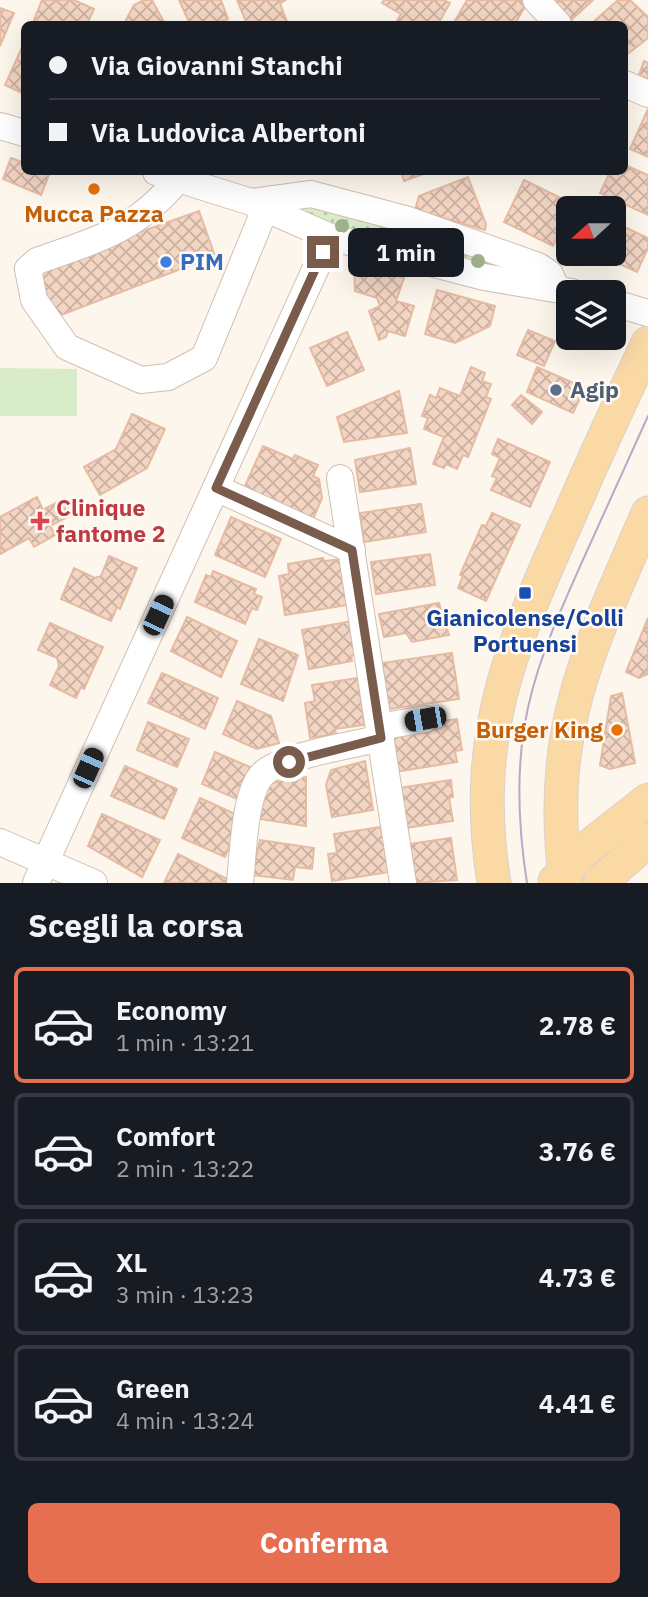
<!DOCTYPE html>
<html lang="it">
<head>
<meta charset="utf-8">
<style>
	:root { --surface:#171b24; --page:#242831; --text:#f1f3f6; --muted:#9ea1a6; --line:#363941; --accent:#e76f51 }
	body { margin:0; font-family:"IBM Plex Sans",sans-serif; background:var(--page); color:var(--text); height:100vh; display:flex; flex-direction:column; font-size:26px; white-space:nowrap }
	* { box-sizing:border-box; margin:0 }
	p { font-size:23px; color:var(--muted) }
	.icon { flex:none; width:38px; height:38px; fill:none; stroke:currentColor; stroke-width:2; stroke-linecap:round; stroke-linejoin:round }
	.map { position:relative; height:883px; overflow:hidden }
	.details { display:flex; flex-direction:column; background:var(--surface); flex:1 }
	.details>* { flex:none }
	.banner { position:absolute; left:21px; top:21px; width:607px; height:154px; border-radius:10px; box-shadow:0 7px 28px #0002; display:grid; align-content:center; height:154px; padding:0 28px; background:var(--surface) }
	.needle { width:46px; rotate:249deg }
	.fabs { position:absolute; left:556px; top:196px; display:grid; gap:14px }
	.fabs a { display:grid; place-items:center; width:70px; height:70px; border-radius:10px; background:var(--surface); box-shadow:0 7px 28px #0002; font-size:35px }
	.end { position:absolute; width:32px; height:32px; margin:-16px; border:9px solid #7a5c4d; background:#fff; box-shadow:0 0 0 4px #fff }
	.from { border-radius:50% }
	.bubble { position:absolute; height:49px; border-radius:10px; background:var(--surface); box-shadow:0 7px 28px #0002; font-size:23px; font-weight:800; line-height:49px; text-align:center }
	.car { position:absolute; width:21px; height:42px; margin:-21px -10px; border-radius:9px; box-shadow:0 0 5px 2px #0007; background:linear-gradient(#222 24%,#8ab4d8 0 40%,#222 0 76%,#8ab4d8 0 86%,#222 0) }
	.banner b { display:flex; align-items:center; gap:24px; height:66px; font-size:26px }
	.banner b+b { border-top:2px solid var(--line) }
	.banner i { width:18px; height:18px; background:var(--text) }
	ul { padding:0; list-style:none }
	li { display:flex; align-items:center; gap:21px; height:116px; margin:0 14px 10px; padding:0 14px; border:4px solid var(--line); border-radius:10px }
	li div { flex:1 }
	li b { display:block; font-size:26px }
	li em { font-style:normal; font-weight:800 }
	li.selected { border-color:var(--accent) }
	li>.icon { width:63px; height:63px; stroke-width:1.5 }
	h2 { padding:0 28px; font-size:32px; line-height:84px }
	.button { display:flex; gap:14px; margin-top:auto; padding:14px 28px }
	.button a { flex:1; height:80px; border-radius:10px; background:var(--accent); color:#fff; font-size:28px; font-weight:800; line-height:80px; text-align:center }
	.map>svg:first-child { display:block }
</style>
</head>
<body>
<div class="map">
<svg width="648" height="883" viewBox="0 0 648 883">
	<defs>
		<pattern id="grass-dots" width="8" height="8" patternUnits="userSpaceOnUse" patternTransform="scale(1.75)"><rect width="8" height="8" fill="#d8ecc9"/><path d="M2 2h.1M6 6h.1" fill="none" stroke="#b4c2a5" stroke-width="1.8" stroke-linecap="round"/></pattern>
		<pattern id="building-cross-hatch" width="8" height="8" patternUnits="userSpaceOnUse" patternTransform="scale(1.75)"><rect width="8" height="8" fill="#f3d5c3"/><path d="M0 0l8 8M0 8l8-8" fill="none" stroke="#cab0a1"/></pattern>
	</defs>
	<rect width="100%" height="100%" fill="#fdf6ec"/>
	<path fill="url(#grass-dots)" d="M308 199 492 262 491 268 387 245 299 212 298 204Z"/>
	<path fill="#d8ecc9" d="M0 368 77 369V416H0Z"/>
	<g fill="url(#building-cross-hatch)" stroke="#e6bba3" stroke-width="2">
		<path d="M42 0H74L94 9 87 24H45L34 20Z"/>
		<path d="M144 0H152L165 24H128L126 20 134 5Z"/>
		<path d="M179 0H221L228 19 215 24H190Z"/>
		<path d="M237 0H286L280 3 287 22 247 24Z"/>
		<path d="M384 0H444L450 3 438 24H395L401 14 382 3Z"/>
		<path d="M467 0H524L527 3 515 24H453Z"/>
		<path d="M549 0H593L569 22Z"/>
		<path d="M618 0H630L648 17V38L625 56V24H591Z"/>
		<path d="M0 8 14 13 0 46Z"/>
		<path d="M24 43V94L5 85Z"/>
		<path d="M644 61 648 63V79L639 75Z"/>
		<path d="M648 109V157L630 149Z"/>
		<path d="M11 158 22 162 24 159V172H50L41 195 3 179Z"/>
		<path d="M625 165 648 175V215L600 193 610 172H625Z"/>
		<path d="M401 172H429L404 181Z"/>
		<path d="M468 177 486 224 485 230 415 210 419 196Z"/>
		<path d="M524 180 573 204 553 246 504 222Z"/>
		<path d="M199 211 215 256 56 317 36 269Z"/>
		<path d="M614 222 648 238V248L637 272 598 254H614Z"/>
		<path d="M354 263 404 278 396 301 414 306 405 336 388 331 386 337 379 340 369 311 380 306 377 298 355 291Z"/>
		<path d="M437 290 495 306 490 326 455 343 425 334Z"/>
		<path d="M528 330 555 341 544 366 517 355Z"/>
		<path d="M347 332 364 370 327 386 310 348Z"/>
		<path d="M471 367 485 373 482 381 491 384 486 397 491 399 468 457 463 455 457 469 446 464 444 468 433 464 444 437 424 429 428 418 422 416 430 395 436 398 440 388 460 396Z"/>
		<path d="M537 367 585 388 573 413 527 392Z"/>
		<path d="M399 391 407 433 344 442 337 417Z"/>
		<path d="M521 395 542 412 532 424 512 405Z"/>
		<path d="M132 414 165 429 147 468 100 495 84 467 116 449Z"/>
		<path d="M498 439 550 462 530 507 491 490 497 478 492 476 500 458 492 454Z"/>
		<path d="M263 446 293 459 295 455 318 465 313 476 319 479 322 498 313 519 244 488Z"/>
		<path d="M410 448 416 484 360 492 355 460Z"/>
		<path d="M37 497 43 510 63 499 71 515 50 526 55 535 34 547 29 538 0 554V517Z"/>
		<path d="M421 504 426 532 364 542 360 513Z"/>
		<path d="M492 513 520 525 486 601 458 588 463 576 460 575 482 525 486 526Z"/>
		<path d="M231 517 281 539 265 577 215 555Z"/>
		<path d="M430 554 435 585 376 594 371 562Z"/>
		<path d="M109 556 137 568 120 609 117 607 111 621 61 599 74 568 95 578 101 576Z"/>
		<path d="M323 558 324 561 341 559 348 605 285 615 279 576 289 574 288 564Z"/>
		<path d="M213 571 256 589 254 594 262 597 257 610 252 608 245 624 195 602 206 575 211 577Z"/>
		<path d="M439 603 449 635 412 642 406 633 384 637 379 614Z"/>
		<path d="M187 617 237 641 221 677 171 651Z"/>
		<path d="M648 618V674L639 678 626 672Z"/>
		<path d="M353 621 358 655 351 656 352 661 309 669 302 630Z"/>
		<path d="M50 623 103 647 84 689 81 687 76 698 50 685 59 666 57 658 38 650Z"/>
		<path d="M259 639 298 655 283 701 241 684Z"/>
		<path d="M452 653 459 699 389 709 382 663Z"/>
		<path d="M162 673 218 698 205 729 148 703Z"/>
		<path d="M358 678 364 725 335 729 336 734 310 738 305 703 315 701 312 685Z"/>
		<path d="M622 693 635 763 610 769 600 765 611 696Z"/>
		<path d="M237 701 271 716 279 743 257 749 223 734Z"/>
		<path d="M457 719 462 750 455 751 457 762 395 772 389 735 396 729Z"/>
		<path d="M148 722 189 739 177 767 137 750Z"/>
		<path d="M215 752 250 767 237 799 202 784Z"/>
		<path d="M365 761 373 810 332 817 326 785 331 770Z"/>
		<path d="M125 766 177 789 164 819 111 796Z"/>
		<path d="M306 777V826L260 819 263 797 271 783Z"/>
		<path d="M451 780 453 797 449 798 453 821 405 828 399 788Z"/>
		<path d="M200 798 242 817 225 857 182 838Z"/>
		<path d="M102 814 160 840 142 877 88 846Z"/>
		<path d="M381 827 389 872 332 881 328 854 337 853 334 834Z"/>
		<path d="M451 838 457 880 415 883 409 844Z"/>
		<path d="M260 840 314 848 312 869 295 867 293 880 252 875Z"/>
		<path d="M178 854 231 881 230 883H164Z"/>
	</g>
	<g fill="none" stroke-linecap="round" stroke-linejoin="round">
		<g stroke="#d1beb0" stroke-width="28">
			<g id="minor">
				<path d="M536 0 558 24"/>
				<path d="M625 84 648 94"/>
				<path d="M0 126 24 133"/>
				<path d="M156 172 251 202 330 237 484 277 572 292"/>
				<path d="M179 178C136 231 98 239 37 261L28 269 34 300 67 347 141 380 168 377 204 358 265 209"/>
				<path d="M251 202 311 194 405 219 538 266 550 274 556 288"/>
				<path d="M614 303 648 313"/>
				<path d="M340 478 403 883"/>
				<path d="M216 488 352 550"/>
				<path d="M379 727 425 719"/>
				<path d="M0 842 94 883"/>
				<path d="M36 883 330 237"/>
				<path d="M240 883C243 856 244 797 261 776 277 756 354 745 381 738"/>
			</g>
		</g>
		<g stroke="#dad1cd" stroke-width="35">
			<g id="major">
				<path d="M555 881 587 848 648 800"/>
				<path d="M494 883C471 738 509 651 567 521 593 461 620 402 648 343"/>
				<path d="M566 883C545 730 590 648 648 513"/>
				<path d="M600 883 648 840"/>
			</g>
		</g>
		<use href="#minor" stroke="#fff" stroke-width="26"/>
		<use href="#major" stroke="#fbd9a5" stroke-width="33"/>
		<path stroke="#b9a8c9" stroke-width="2" d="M527 883C519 832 516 780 524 729 533 670 558 616 582 562 604 514 626 465 648 416"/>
	</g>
	<g fill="#a0b28e">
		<circle cx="342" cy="226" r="7"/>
		<circle cx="410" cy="244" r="7"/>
		<circle cx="478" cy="261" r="7"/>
	</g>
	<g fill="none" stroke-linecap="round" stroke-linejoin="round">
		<path stroke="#7a5c4d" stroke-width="9" d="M289 762 381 738 352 550 216 488 323 252"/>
	</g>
	<g fill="#e8710a" stroke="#fffaf3" stroke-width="2.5">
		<circle cx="94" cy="189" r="7"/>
		<circle cx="617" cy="730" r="7"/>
	</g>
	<circle fill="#3f7fe0" stroke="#fffaf3" stroke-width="2.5" cx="166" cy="262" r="7"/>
	<circle fill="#5c6f8a" stroke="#fffaf3" stroke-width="2.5" cx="556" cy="390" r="7"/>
	<path fill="#e0444e" stroke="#fffaf3" stroke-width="2.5" d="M36.5 510.5h7v7h7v7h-7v7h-7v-7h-7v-7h7z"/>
	<rect fill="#1a4fb4" stroke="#fffaf3" stroke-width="2.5" x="518" y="586" width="14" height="14" rx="3.5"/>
	<g text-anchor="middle" stroke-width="5" stroke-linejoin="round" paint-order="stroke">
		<g font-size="23" font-weight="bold" fill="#c56008" stroke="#fffaf3">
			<text x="94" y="222">Mucca Pazza</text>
			<text x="603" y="738" text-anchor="end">Burger King</text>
		</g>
		<g font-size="23" font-weight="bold" fill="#366cbe" stroke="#fffaf3" text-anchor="start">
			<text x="180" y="270">PIM</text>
		</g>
		<g font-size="23" font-weight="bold" fill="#4e5e75" stroke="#fffaf3" text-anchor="start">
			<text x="570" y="398">Agip</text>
		</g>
		<g font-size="23" font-weight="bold" fill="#be3a42" stroke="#fffaf3" text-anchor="start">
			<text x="56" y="516">Clinique<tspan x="56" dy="26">fantome 2</tspan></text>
		</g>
		<g font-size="23" font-weight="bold" fill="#164399" stroke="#fffaf3">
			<text x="525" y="626">Gianicolense/Colli<tspan x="525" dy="26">Portuensi</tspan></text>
		</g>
	</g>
</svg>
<div class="fabs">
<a><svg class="needle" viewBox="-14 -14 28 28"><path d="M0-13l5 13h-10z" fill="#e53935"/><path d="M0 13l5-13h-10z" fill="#9ea1a6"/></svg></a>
<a><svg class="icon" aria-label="layers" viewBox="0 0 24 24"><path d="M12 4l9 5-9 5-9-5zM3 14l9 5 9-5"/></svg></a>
</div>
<i class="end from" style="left:289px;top:762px"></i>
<i class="end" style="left:323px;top:252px"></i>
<div class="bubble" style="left:348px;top:228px;width:116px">1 min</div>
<i class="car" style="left:158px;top:615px;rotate:25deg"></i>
<i class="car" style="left:425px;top:719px;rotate:260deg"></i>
<i class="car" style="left:88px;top:768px;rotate:24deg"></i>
<div class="banner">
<b><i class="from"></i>Via Giovanni Stanchi</b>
<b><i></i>Via Ludovica Albertoni</b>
</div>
</div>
<section class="details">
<h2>Scegli la corsa</h2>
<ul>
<li class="selected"><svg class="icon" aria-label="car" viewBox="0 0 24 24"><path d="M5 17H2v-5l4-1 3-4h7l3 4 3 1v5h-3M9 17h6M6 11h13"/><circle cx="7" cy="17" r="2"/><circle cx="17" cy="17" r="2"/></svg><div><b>Economy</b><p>1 min · 13:21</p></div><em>2.78 €</em></li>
<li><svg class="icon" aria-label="car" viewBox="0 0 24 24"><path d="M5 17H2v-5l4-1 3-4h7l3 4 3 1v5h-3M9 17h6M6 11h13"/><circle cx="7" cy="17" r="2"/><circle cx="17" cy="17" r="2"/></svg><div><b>Comfort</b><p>2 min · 13:22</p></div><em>3.76 €</em></li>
<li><svg class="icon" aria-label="car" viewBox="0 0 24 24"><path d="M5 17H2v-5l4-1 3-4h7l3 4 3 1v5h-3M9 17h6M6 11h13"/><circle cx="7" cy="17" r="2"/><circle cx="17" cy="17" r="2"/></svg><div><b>XL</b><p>3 min · 13:23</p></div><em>4.73 €</em></li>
<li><svg class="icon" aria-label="car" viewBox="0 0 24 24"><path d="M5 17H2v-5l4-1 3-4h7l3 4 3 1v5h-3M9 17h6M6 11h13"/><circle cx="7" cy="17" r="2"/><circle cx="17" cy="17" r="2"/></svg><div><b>Green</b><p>4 min · 13:24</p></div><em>4.41 €</em></li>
</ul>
<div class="button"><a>Conferma</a></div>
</section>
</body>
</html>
